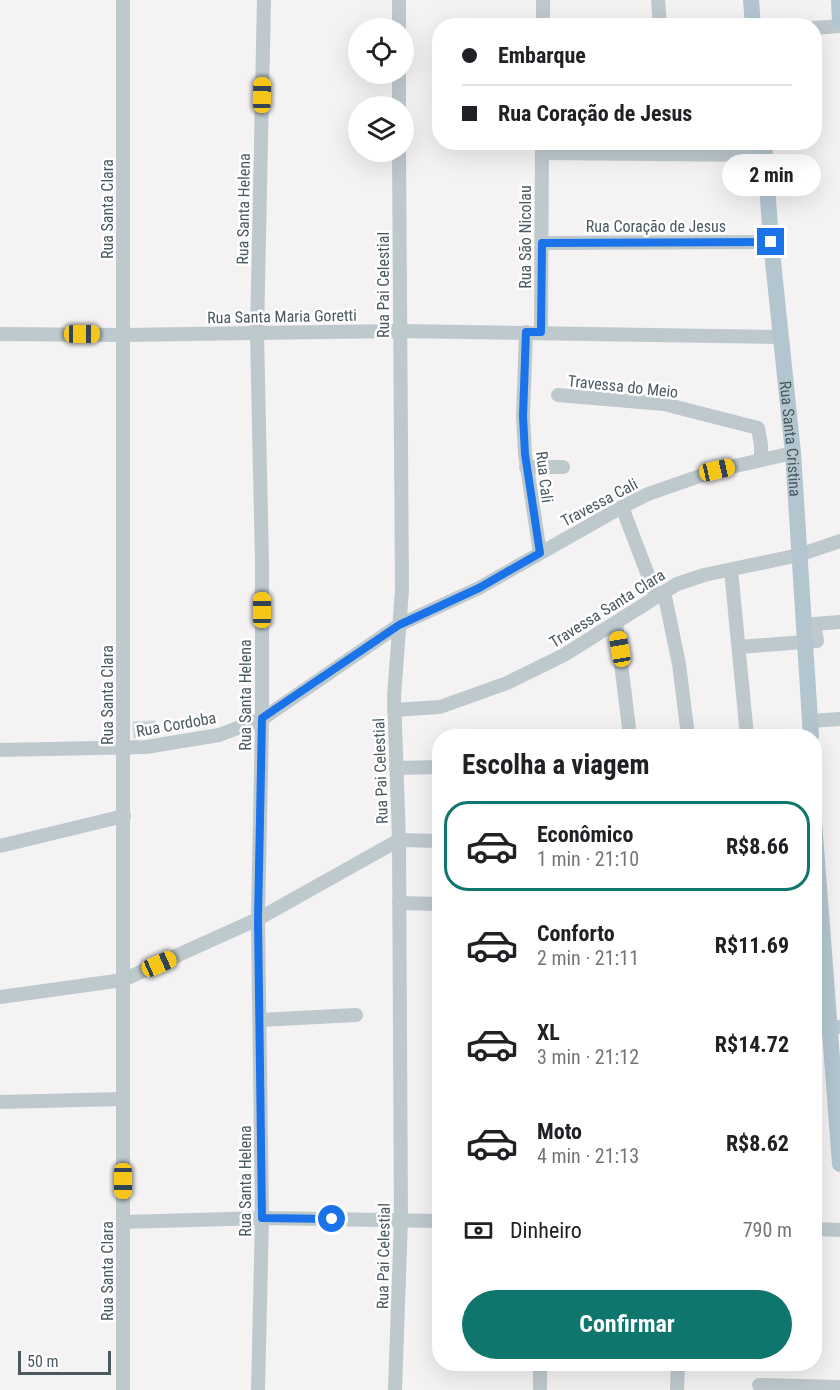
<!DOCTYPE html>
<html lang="pt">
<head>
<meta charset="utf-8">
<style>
	:root { --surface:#fff; --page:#f2f2f2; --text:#202124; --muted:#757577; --line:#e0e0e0; --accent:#0f766e }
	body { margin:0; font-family:"Roboto Condensed",sans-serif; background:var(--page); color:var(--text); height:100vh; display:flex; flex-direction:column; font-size:22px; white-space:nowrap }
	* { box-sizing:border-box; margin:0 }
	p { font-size:20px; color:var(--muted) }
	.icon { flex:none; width:33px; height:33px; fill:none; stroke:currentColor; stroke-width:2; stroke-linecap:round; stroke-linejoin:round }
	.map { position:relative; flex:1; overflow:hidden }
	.panel { position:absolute; left:432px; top:729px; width:390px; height:642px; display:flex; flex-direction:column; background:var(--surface); border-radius:24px; box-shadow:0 6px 24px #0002 }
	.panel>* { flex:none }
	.hud { position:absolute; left:432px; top:18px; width:390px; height:132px; border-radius:24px; box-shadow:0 6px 24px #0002; display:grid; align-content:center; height:132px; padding:0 30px; background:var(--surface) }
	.buttons { position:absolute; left:348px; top:18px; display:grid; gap:12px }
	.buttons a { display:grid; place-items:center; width:66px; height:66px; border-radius:50%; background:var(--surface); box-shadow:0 6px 24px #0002; font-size:30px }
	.scale { position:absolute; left:18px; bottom:15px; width:93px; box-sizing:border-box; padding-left:6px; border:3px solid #4a5960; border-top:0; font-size:16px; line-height:21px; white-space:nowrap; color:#4a5960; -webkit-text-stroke:4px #fff; paint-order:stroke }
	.end { position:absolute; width:27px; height:27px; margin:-14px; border:8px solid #1a73e8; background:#fff; box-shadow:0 0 0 3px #fff }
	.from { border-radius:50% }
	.bubble { position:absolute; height:42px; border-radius:21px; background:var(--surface); box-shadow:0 6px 24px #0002; font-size:20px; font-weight:700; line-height:42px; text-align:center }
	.car { position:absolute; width:18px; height:36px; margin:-18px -9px; border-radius:8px; box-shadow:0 0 4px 2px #0007; background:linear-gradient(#f5c518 24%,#345 0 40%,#f5c518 0 76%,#345 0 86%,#f5c518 0) }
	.hud b { display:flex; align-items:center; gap:21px; height:57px; font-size:22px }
	.hud b+b { border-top:2px solid var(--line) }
	.hud i { width:15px; height:15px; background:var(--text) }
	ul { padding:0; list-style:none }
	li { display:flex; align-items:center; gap:18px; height:90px; margin:0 12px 9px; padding:0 18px; border:3px solid transparent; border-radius:24px }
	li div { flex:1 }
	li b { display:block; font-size:22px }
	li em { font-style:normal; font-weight:700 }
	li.active { border-color:var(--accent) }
	li>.icon { width:54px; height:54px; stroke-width:1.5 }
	h2 { padding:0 30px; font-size:27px; line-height:72px }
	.pay { display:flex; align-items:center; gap:15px; height:66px; padding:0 30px; font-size:22px }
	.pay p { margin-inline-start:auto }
	.cta { display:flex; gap:12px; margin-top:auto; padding:12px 30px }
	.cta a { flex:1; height:69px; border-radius:36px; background:var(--accent); color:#fff; font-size:24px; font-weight:700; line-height:69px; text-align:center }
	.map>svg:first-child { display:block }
</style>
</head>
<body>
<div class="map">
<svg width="840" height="1390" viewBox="0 0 840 1390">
	<rect width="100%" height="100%" fill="#f4f2f3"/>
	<path fill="#ccd0d4" stroke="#d6dadd" stroke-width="1.5" d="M155 721 156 736 134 738 133 722Z"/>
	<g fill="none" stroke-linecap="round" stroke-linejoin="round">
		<g stroke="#bec9ce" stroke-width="14">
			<path d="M399 0V28"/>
			<path d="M658 0 660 26"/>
			<path d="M543 26V0"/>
			<path d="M814 28 840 26"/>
			<path d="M399 74V106"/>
			<path d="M542 153 765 155"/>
			<path d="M542 243 771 242"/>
			<path d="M526 332 523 416 525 454 540 553"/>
			<path d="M541 332 542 142"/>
			<path d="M0 334 123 335 400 331 780 337"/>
			<path d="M558 395 664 404 758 428 761 445V460"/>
			<path d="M526 467H563"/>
			<path d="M622 507 656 596"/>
			<path d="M731 570 747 736"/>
			<path d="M664 592 679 664 688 736"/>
			<path d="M616 623 630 736"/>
			<path d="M739 647 817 641 814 624 840 622"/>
			<path d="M394 710 440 707 507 683 564 655 677 584 704 575 799 555 840 541"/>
			<path d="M811 721 840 719"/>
			<path d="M0 750 146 747 219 735 262 719 399 625 479 588 622 507 648 494 717 470 793 453"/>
			<path d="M396 768 440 767"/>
			<path d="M0 846 124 816"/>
			<path d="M399 903 440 904"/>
			<path d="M0 997 123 980 258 919 399 840 440 841"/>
			<path d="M260 1020 356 1015"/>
			<path d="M814 1027H840"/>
			<path d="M0 1102 123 1099"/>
			<path d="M123 1222 262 1218 440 1221"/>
			<path d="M814 1229 840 1230"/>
			<path d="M759 1385 840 1387"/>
			<path d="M123 1390V0"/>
			<path d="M258 1390 262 1218 258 919 262 719V563L257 333 264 0"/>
			<path d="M395 1390 401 1220 399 840 394 696 402 590 399 152"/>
			<path d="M540 1390V1364"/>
			<path d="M677 1390 678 1364"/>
		</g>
		<g stroke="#b3c6d0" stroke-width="16">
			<path d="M751 0 753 26"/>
			<path d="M839 0 840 21"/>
			<path id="s1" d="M764 142 771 242 793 453 811 736"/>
			<path d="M814 821 840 1164"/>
		</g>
	</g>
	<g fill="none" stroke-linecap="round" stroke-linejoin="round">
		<path stroke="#1a73e8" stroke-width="8" d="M332 1219 262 1218 258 919 262 718 399 625 479 588 540 553 525 454 523 416 526 332H541L542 243 771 242"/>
	</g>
	<g text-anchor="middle" stroke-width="5" stroke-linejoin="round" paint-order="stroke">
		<g font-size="16" fill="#4a5960" stroke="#fff">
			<text transform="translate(107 209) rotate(-90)" y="6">Rua Santa Clara</text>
			<text transform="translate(243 209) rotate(-89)" y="6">Rua Santa Helena</text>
			<text x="656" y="232">Rua Coração de Jesus</text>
			<text transform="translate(525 237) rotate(-90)" y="6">Rua São Nicolau</text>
			<text transform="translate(383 285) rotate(-90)" y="6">Rua Pai Celestial</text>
			<text transform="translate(282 316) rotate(-1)" y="6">Rua Santa Maria Goretti</text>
			<text transform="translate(623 386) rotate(6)" y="6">Travessa do Meio</text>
			<text dy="6" stroke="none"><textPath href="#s1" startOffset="298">Rua Santa Cristina</textPath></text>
			<text transform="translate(545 477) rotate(83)" y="6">Rua Cali</text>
			<text transform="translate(599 502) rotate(-28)" y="6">Travessa Cali</text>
			<text transform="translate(607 608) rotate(-32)" y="6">Travessa Santa Clara</text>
			<text transform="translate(107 695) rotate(-90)" y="6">Rua Santa Clara</text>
			<text transform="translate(245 695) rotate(-90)" y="6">Rua Santa Helena</text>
			<text transform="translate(176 724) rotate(-10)" y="6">Rua Cordoba</text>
			<text transform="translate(380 771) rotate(-92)" y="6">Rua Pai Celestial</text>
			<text transform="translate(245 1181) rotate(-90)" y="6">Rua Santa Helena</text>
			<text transform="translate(383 1256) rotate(-89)" y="6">Rua Pai Celestial</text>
			<text transform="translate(107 1271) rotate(-90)" y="6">Rua Santa Clara</text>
		</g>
	</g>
</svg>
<div class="buttons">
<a><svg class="icon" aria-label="locate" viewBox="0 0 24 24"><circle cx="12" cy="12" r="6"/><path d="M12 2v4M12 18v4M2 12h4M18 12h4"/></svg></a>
<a><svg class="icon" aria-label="layers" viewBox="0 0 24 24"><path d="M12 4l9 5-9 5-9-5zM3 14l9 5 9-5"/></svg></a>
</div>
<div class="scale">50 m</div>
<i class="end from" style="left:332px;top:1219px"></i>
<i class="end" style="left:771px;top:242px"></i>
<div class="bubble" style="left:722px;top:154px;width:99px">2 min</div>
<i class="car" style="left:262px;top:95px;rotate:1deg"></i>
<i class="car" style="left:82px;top:334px;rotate:90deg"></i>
<i class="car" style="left:717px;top:470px;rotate:77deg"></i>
<i class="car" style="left:262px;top:610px;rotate:0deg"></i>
<i class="car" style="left:620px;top:649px;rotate:350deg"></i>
<i class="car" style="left:159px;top:964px;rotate:66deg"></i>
<i class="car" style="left:123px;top:1181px;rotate:180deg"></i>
<div class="hud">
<b><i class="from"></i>Embarque</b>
<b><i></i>Rua Coração de Jesus</b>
</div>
<section class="panel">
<h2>Escolha a viagem</h2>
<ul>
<li class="active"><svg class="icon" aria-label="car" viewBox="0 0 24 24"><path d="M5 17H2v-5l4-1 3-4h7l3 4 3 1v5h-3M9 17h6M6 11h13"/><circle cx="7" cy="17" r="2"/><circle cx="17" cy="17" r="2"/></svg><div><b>Econômico</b><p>1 min · 21:10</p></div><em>R$8.66</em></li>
<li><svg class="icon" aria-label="car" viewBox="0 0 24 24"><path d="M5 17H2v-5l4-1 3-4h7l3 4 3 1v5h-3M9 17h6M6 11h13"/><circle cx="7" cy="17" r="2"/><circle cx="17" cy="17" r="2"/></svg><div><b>Conforto</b><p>2 min · 21:11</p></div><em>R$11.69</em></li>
<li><svg class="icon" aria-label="car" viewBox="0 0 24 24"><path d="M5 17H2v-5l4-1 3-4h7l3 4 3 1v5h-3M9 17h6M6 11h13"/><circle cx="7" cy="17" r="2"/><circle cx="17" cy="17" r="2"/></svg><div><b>XL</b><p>3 min · 21:12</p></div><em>R$14.72</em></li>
<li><svg class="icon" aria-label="car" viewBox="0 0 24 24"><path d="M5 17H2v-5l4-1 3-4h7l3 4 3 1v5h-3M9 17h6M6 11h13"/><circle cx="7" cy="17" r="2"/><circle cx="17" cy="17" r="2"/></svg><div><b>Moto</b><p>4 min · 21:13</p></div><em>R$8.62</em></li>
</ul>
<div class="pay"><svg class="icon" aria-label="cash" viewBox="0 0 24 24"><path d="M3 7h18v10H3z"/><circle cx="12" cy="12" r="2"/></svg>Dinheiro<p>790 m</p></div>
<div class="cta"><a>Confirmar</a></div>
</section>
</div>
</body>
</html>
